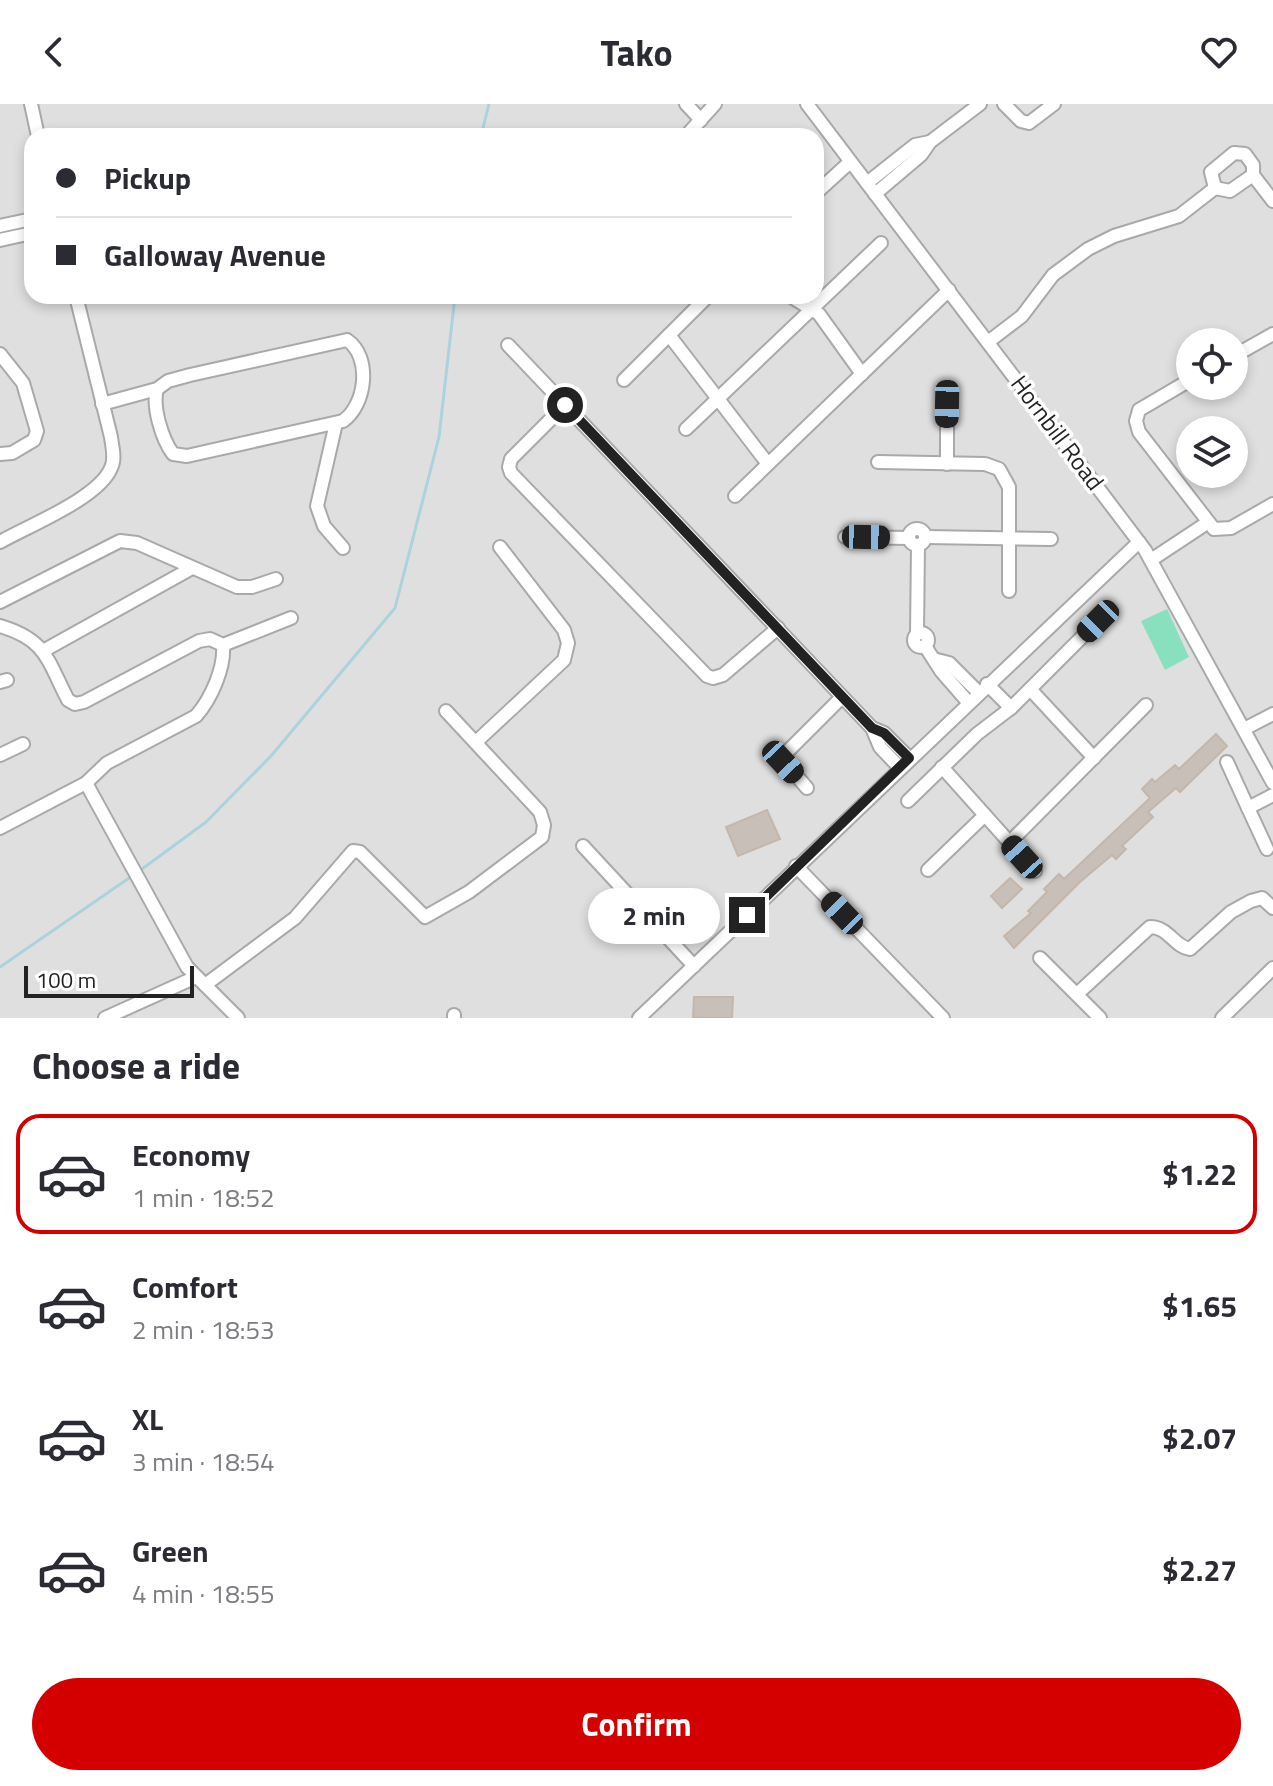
<!DOCTYPE html>
<html lang="en">
<head>
<meta charset="utf-8">
<style>
	:root { --surface:#fff; --page:#f2f2f3; --text:#2b2b33; --muted:#7c7c81; --line:#e1e1e2; --accent:#d40000 }
	body { margin:0; font-family:"Titillium Web",sans-serif; background:var(--page); color:var(--text); height:100vh; display:flex; flex-direction:column; font-size:30px; white-space:nowrap }
	* { box-sizing:border-box; margin:0 }
	p { font-size:26px; color:var(--muted) }
	.icon { flex:none; width:44px; height:44px; fill:none; stroke:currentColor; stroke-width:2; stroke-linecap:round; stroke-linejoin:round }
	.map { position:relative; height:914px; overflow:hidden }
	.side { display:flex; flex-direction:column; background:var(--surface); flex:1 }
	.side>* { flex:none }
	.guide { position:absolute; left:24px; top:24px; width:800px; height:176px; border-radius:24px; box-shadow:0 4px 12px #0003; display:grid; align-content:center; height:176px; padding:0 32px; background:var(--surface) }
	.controls { position:absolute; left:1176px; top:224px; display:grid; gap:16px }
	.controls a { display:grid; place-items:center; width:72px; height:72px; border-radius:50%; background:var(--surface); box-shadow:0 4px 12px #0003; font-size:40px }
	.scale { position:absolute; left:24px; bottom:20px; width:170px; box-sizing:border-box; padding-left:8px; border:4px solid #222; border-top:0; font-size:22px; line-height:28px; white-space:nowrap; color:#222; -webkit-text-stroke:6px #fff; paint-order:stroke }
	.end { position:absolute; width:36px; height:36px; margin:-18px; border:10px solid #222; background:#fff; box-shadow:0 0 0 4px #fff }
	.from { border-radius:50% }
	.bubble { position:absolute; height:56px; border-radius:28px; background:var(--surface); box-shadow:0 4px 12px #0003; font-size:26px; font-weight:700; line-height:56px; text-align:center }
	.car { position:absolute; width:24px; height:48px; margin:-24px -12px; border-radius:10px; box-shadow:0 0 6px 2px #0007; background:linear-gradient(#222 24%,#8ab4d8 0 40%,#222 0 76%,#8ab4d8 0 86%,#222 0) }
	.guide b { display:flex; align-items:center; gap:28px; height:76px; font-size:30px }
	.guide b+b { border-top:2px solid var(--line) }
	.guide i { width:20px; height:20px; background:var(--text) }
	ul { padding:0; list-style:none }
	li { display:flex; align-items:center; gap:24px; height:120px; margin:0 16px 12px; padding:0 16px; border:4px solid transparent; border-radius:24px }
	li div { flex:1 }
	li b { display:block; font-size:30px }
	li em { font-style:normal; font-weight:700 }
	li.current { border-color:var(--accent) }
	li>.icon { width:72px; height:72px; stroke-width:1.5 }
	h2 { padding:0 32px; font-size:36px; line-height:96px }
	.action { display:flex; gap:16px; margin-top:auto; padding:16px 32px }
	.action a { flex:1; height:92px; border-radius:48px; background:var(--accent); color:#fff; font-size:32px; font-weight:700; line-height:92px; text-align:center }
	header { display:flex; justify-content:space-between; align-items:center; height:104px; padding:0 32px; background:var(--surface); font-size:36px; font-weight:700 }
	.map>svg:first-child { display:block }
</style>
</head>
<body>
<header><svg class="icon" aria-label="back" viewBox="0 0 24 24"><path d="M15 5l-7 7 7 7"/></svg>Tako<svg class="icon" aria-label="heart" viewBox="0 0 24 24"><path d="M12 20l-8-8c-3-5 5-10 8-4 3-6 11-1 8 4z"/></svg></header>
<div class="map">
<svg width="1273" height="914" viewBox="0 0 1273 914">
	<rect width="100%" height="100%" fill="#f2efe9"/>
	<path fill="#e0dfdf" fill-rule="evenodd" d="M0 0H1273V914H0ZM32 32H816V192H32ZM1190 238H1234V282H1190ZM1190 326H1234V370H1190Z"/>
	<path fill="#88e0be" d="M1167 505 1189 553 1165 566 1141 517Z"/>
	<g fill="none" stroke-linecap="round" stroke-linejoin="round">
		<g stroke="#aad3df" stroke-width="3">
			<path d="M481 32 489 0"/>
			<path d="M138 768 206 718 271 652 395 504 439 333 455 192"/>
			<path d="M0 863 132 772"/>
		</g>
	</g>
	<g fill="#c7bfb8" stroke="#c4b6ab" stroke-width="2">
		<path d="M1216 630 1227 642 1180 688 1176 684 1148 708 1153 713 1122 742 1126 745 1116 755 1112 751 1080 778 1014 844 1004 832 1031 809 1028 807 1047 788 1044 785 1059 770 1064 775 1150 694 1142 685 1152 675 1155 678 1175 661 1179 665Z"/>
		<path d="M767 706 780 735 738 752 726 723Z"/>
		<path d="M1010 774 1022 785 1002 804 991 792Z"/>
		<path d="M694 893H733L732 914H693Z"/>
	</g>
	<g fill="none" stroke-linecap="round" stroke-linejoin="round">
		<g stroke="#a9a9a9" stroke-width="16">
			<g id="minor">
				<path d="M31 0 38 32"/>
				<path d="M686 0 701 16"/>
				<path d="M807 0 1145 446 1273 679"/>
				<path d="M1004 0 1021 17 1029 19 1054 0"/>
				<path d="M686 32 715 0"/>
				<path d="M867 79 915 41 930 38"/>
				<path d="M1215 84 1211 68 1234 49 1245 50 1253 61V71"/>
				<path d="M816 89 850 58"/>
				<path d="M875 90 921 51 930 38 980 0"/>
				<path d="M0 122 32 115"/>
				<path d="M0 136 32 129"/>
				<path d="M790 192 819 210 862 270"/>
				<path d="M669 231 768 360"/>
				<path d="M988 238 1022 212 1053 171 1088 145 1114 132 1179 112 1215 84 1230 87 1253 71 1273 97"/>
				<path d="M508 241 872 624 880 643 899 663"/>
				<path d="M0 250 23 279 37 327 34 336 12 349 0 350"/>
				<path d="M1234 252 1273 230"/>
				<path d="M624 276 708 192"/>
				<path d="M1190 276 1139 306 1136 317 1139 328 1214 425 1231 424 1273 400"/>
				<path d="M102 300 157 285 168 277 190 271 347 236C372 253 366 301 343 317L187 352 173 350C162 335 152 303 157 285"/>
				<path d="M565 301 511 355 509 363 511 369 707 572 713 574 723 571 778 524"/>
				<path d="M336 319 317 402 324 422 343 444"/>
				<path d="M686 325 881 139"/>
				<path d="M878 358 985 360 999 365 1009 383V487"/>
				<path d="M947 360V300"/>
				<path d="M735 392 949 186"/>
				<circle cx="917" cy="433" r="8"/>
				<path d="M845 433 909 434"/>
				<path d="M926 433 1051 435"/>
				<path d="M0 438C28 422 99 394 111 364 116 354 112 343 111 333L76 192"/>
				<path d="M1151 456 1207 419"/>
				<path d="M0 498 120 437 137 439 237 483H252L276 475"/>
				<path d="M0 522C47 536 47 556 68 596L75 600 84 598 199 537 210 535 223 541 291 514"/>
				<circle cx="921" cy="536" r="7"/>
				<path d="M917 530 918 441"/>
				<path d="M925 542 941 567 968 598"/>
				<path d="M43 547 192 464"/>
				<path d="M937 556 949 559 978 588"/>
				<path d="M0 578 7 576"/>
				<path d="M987 580 1011 604"/>
				<path d="M1030 585 1094 654"/>
				<path d="M872 624 884 629 909 654"/>
				<path d="M1244 625 1273 610"/>
				<path d="M476 638 564 556 568 539 564 526 500 443"/>
				<path d="M0 651 23 640"/>
				<path d="M1227 658 1248 704"/>
				<path d="M942 663 1035 767"/>
				<path d="M86 679 187 863 238 914"/>
				<path d="M807 684 781 654 842 593"/>
				<path d="M908 697 977 630 1011 604 1098 517"/>
				<path d="M0 724 86 679 107 659 196 612C211 595 225 564 223 541"/>
				<path d="M1010 738 1146 601"/>
				<path d="M583 742 694 862"/>
				<path d="M1267 745 1248 704 1273 691"/>
				<path d="M796 762 943 914"/>
				<path d="M928 766 985 711"/>
				<path d="M1040 854 1100 914"/>
				<path d="M205 881 295 814 353 747 360 748 425 813 469 788 542 733 544 721 540 708 446 607"/>
				<path d="M1077 890 1150 823C1169 823 1174 843 1190 845L1231 808 1251 797 1262 794 1273 804"/>
				<path d="M105 914 196 873"/>
				<path d="M454 914V911"/>
				<path d="M639 914 1139 438"/>
				<path d="M1222 914 1273 864"/>
			</g>
		</g>
		<use href="#minor" stroke="#fff" stroke-width="12"/>
	</g>
	<g fill="none" stroke-linecap="round" stroke-linejoin="round">
		<path stroke="#222" stroke-width="10" d="M565 301 872 624 884 629 909 654 747 811"/>
	</g>
	<g text-anchor="middle" stroke-width="7" stroke-linejoin="round" paint-order="stroke">
		<g font-size="24" fill="#222" stroke="#fff">
			<text transform="translate(1057 329) rotate(53)" y="8">Hornbill Road</text>
		</g>
	</g>
</svg>
<div class="controls">
<a><svg class="icon" aria-label="locate" viewBox="0 0 24 24"><circle cx="12" cy="12" r="6"/><path d="M12 2v4M12 18v4M2 12h4M18 12h4"/></svg></a>
<a><svg class="icon" aria-label="layers" viewBox="0 0 24 24"><path d="M12 4l9 5-9 5-9-5zM3 14l9 5 9-5"/></svg></a>
</div>
<div class="scale">100 m</div>
<i class="end from" style="left:565px;top:301px"></i>
<i class="end" style="left:747px;top:811px"></i>
<div class="bubble" style="left:588px;top:784px;width:132px">2 min</div>
<i class="car" style="left:947px;top:300px;rotate:181deg"></i>
<i class="car" style="left:866px;top:433px;rotate:91deg"></i>
<i class="car" style="left:1098px;top:517px;rotate:225deg"></i>
<i class="car" style="left:783px;top:658px;rotate:137deg"></i>
<i class="car" style="left:1022px;top:753px;rotate:318deg"></i>
<i class="car" style="left:842px;top:809px;rotate:316deg"></i>
<div class="guide">
<b><i class="from"></i>Pickup</b>
<b><i></i>Galloway Avenue</b>
</div>
</div>
<section class="side">
<h2>Choose a ride</h2>
<ul>
<li class="current"><svg class="icon" aria-label="car" viewBox="0 0 24 24"><path d="M5 17H2v-5l4-1 3-4h7l3 4 3 1v5h-3M9 17h6M6 11h13"/><circle cx="7" cy="17" r="2"/><circle cx="17" cy="17" r="2"/></svg><div><b>Economy</b><p>1 min · 18:52</p></div><em>$1.22</em></li>
<li><svg class="icon" aria-label="car" viewBox="0 0 24 24"><path d="M5 17H2v-5l4-1 3-4h7l3 4 3 1v5h-3M9 17h6M6 11h13"/><circle cx="7" cy="17" r="2"/><circle cx="17" cy="17" r="2"/></svg><div><b>Comfort</b><p>2 min · 18:53</p></div><em>$1.65</em></li>
<li><svg class="icon" aria-label="car" viewBox="0 0 24 24"><path d="M5 17H2v-5l4-1 3-4h7l3 4 3 1v5h-3M9 17h6M6 11h13"/><circle cx="7" cy="17" r="2"/><circle cx="17" cy="17" r="2"/></svg><div><b>XL</b><p>3 min · 18:54</p></div><em>$2.07</em></li>
<li><svg class="icon" aria-label="car" viewBox="0 0 24 24"><path d="M5 17H2v-5l4-1 3-4h7l3 4 3 1v5h-3M9 17h6M6 11h13"/><circle cx="7" cy="17" r="2"/><circle cx="17" cy="17" r="2"/></svg><div><b>Green</b><p>4 min · 18:55</p></div><em>$2.27</em></li>
</ul>
<div class="action"><a>Confirm</a></div>
</section>
</body>
</html>
